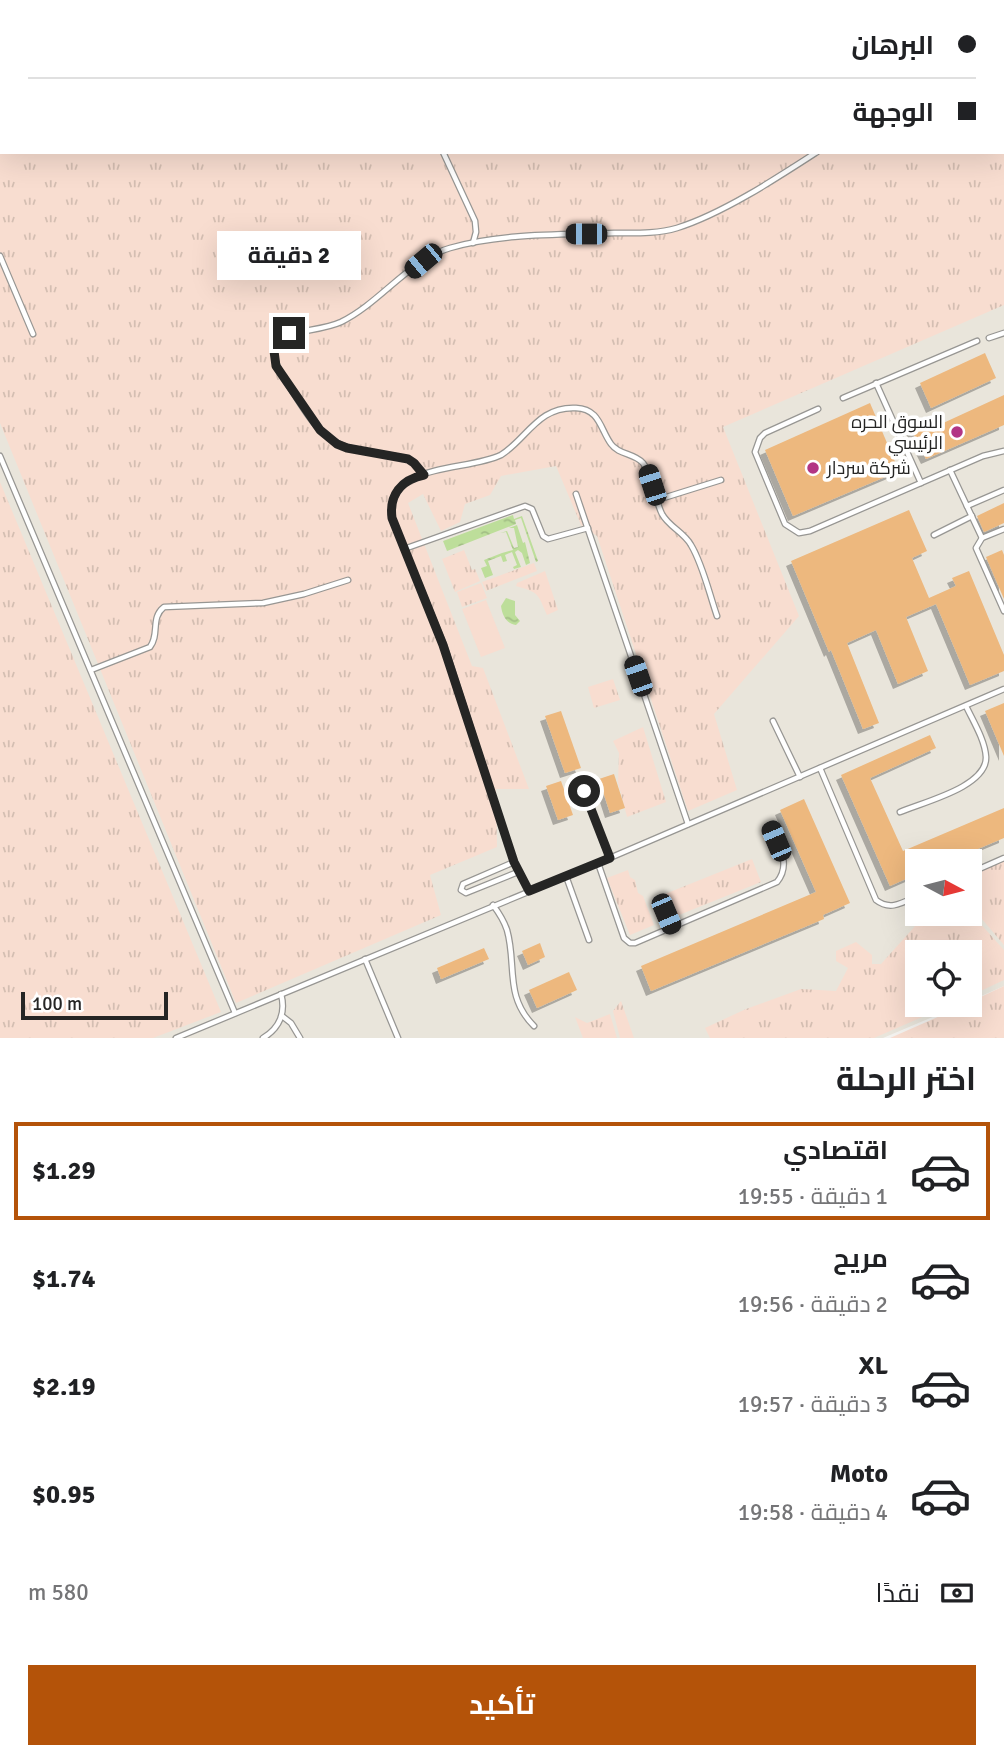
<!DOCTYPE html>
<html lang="ar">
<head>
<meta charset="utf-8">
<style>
	:root { --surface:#fff; --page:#f6f6f6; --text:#202124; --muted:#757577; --line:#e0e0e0; --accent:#b45309 }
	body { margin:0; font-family:Signika,Cairo,sans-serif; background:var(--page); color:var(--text); direction:rtl; height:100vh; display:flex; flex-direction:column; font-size:26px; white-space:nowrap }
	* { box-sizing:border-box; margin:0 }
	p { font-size:23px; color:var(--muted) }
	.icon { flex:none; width:38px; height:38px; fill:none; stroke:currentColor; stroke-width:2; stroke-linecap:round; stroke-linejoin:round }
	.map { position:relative; height:1038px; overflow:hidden; direction:ltr }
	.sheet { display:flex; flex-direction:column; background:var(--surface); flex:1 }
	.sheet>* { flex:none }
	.top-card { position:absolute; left:0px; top:0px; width:1004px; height:154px; box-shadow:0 7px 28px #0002; direction:rtl; display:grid; align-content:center; height:154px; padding:0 28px; background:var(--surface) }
	.needle { width:46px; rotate:97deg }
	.controls { position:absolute; left:905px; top:849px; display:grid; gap:14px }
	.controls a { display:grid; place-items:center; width:77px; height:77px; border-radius:0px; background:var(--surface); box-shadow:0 7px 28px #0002; font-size:35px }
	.scale { position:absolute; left:21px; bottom:18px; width:147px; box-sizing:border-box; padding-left:7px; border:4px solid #252524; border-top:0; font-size:19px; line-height:24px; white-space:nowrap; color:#252524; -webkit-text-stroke:5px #fff; paint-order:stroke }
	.end { position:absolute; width:32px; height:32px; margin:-16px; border:9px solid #252524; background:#fff; box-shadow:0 0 0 4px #fff }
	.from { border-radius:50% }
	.bubble { position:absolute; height:49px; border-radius:0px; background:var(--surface); box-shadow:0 7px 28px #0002; font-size:23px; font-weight:700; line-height:49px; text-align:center; direction:rtl }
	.car { position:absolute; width:21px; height:42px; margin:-21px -10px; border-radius:9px; box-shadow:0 0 5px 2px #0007; background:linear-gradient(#222 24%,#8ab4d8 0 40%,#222 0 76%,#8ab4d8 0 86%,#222 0) }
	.top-card b { display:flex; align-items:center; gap:24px; height:66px; font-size:26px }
	.top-card b+b { border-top:2px solid var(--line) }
	.top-card i { width:18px; height:18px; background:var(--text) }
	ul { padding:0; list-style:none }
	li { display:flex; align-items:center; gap:21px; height:98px; margin:0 14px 10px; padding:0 14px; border:4px solid transparent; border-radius:0px }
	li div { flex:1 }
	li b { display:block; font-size:26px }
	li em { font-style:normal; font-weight:700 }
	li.on { border-color:var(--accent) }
	li>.icon { width:63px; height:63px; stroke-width:1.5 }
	h2 { padding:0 28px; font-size:32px; line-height:84px }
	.pay { display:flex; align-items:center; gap:18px; height:77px; padding:0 28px; font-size:26px }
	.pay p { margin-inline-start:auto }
	.action { display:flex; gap:14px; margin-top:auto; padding:14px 28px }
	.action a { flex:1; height:80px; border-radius:0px; background:var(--accent); color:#fff; font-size:28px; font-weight:700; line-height:80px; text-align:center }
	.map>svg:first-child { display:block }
</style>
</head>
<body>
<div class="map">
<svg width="1004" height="1038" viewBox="0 0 1004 1038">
	<defs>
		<pattern id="grass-tufts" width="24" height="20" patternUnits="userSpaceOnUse" patternTransform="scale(1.75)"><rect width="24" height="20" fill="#f8ddd0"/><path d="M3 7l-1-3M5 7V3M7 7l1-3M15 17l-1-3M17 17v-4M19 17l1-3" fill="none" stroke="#d4beb2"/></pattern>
		<pattern id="water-ripples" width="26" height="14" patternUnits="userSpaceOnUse" patternTransform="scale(1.75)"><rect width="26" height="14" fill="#bdde9a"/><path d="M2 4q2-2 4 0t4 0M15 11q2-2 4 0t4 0" fill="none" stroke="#a2be85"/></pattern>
		<filter id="shadow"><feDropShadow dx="-5" dy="5" stdDeviation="0" flood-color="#0004"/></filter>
	</defs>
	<rect width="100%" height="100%" fill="#f3f2ef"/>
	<path fill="#e9e5db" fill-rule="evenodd" d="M0 0H1004V986L970 1001V952H917V1004L961 1005 883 1038H0ZM2 2H1003V152H2ZM917 861H970V914H917Z"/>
	<g fill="url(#grass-tufts)">
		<path d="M0 0H871L2 2V152H1003L1004 58V305L723 427 799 616 714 714 737 790 688 811 597 536 581 525 556 466 501 476 490 495 465 504 460 522 441 531 423 494 408 503 472 666 483 668 529 789H496L497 847 430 875 441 915 236 1003 0 423Z"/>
		<path d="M0 482 221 1012 153 1038H0Z"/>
		<path d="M464 550 472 570 475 569 480 581 455 592 442 559Z"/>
		<path d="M534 563 537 571 486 591 482 582Z"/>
		<path d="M545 571 558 610 547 615C537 592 539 593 516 586L517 583Z"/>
		<path d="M481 583 487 598 462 607 457 592Z"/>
		<path d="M613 679 620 700 594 708 588 687Z"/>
		<path d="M643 727 666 802 627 817 618 782 619 753 613 741Z"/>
		<path d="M1004 857V945L970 905V873Z"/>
		<path d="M752 859 761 882 674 917 665 894Z"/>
		<path d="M628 870 630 877 635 880 638 893 643 896 654 925 630 935 607 878Z"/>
		<path d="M970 912 1004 950V980L970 996V952H917V1004L950 1005 874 1038H710L705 1028 746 1009 801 989 836 991 848 968 836 961V951L856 942 872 955V964H881L926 914Z"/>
		<path d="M1004 986V1038H890L965 1005 970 1004V1002Z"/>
		<path d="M621 1001 634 1038H620L613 1011Z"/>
		<path d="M610 1014 617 1038H583L575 1017 587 1023Z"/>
	</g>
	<path fill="#f8ddd0" d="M486 600 505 648 481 657 462 609Z"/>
	<g fill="url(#water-ripples)">
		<path d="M513 515 514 519 522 516 538 561 536 562 521 518 515 520 516 524 447 551 443 541Z"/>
		<path d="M517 525 523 543 525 542 530 563 526 565 522 553 518 550 515 552 521 567 514 569 513 567 517 565 512 552 505 555 507 561 503 562 501 556 488 561 493 575 485 578 481 568 487 566 484 560 502 553 499 546 502 553 513 550 506 532 500 533 507 531 514 548 518 547 514 528H509Z"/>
		<path d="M506 598 515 601V615L520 621 516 625C506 624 502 614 501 606Z"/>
	</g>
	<g fill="#edb87e" filter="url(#shadow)">
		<path d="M985 353 996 378 931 408 920 383Z"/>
		<path d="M1004 395V425L926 459 911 429 924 422 928 430Z"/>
		<path d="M870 403 899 471 793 516 765 450Z"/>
		<path d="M1004 503V523L984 532 977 516Z"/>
		<path d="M909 510 927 551 912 558 929 598 956 586 952 578 969 571 1004 655V671L970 685 936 604 906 617 928 671 898 684 876 630 847 643 879 723 863 729 831 650 829 652 791 561Z"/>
		<path d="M1002 550 1004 555V599L986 557Z"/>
		<path d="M1004 703V756L985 711Z"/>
		<path d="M561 711 581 768 565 773 545 716Z"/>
		<path d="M930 735 936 748 870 778 903 851 1004 808V838L949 861H917V874L890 886 841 775Z"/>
		<path d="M614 774 625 808 610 813 599 779Z"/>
		<path d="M561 781 573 815 558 820 546 786Z"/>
		<path d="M804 799 850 903 823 915 824 919 651 991 641 966 816 892 780 810Z"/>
		<path d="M540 943 545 957 528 965 522 951Z"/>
		<path d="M484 948 489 959 441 979 437 968Z"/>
		<path d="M569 972 577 990 537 1008 529 990Z"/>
	</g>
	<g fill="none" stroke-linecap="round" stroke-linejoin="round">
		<g stroke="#979693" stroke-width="7">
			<g id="lane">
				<path d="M376 0 377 2"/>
				<path d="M876 2V0"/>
				<path d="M443 152 475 221 476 232 473 243"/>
				<path d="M0 256 33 334"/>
				<path d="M989 338 1004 333"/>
				<path d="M876 383 921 483"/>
				<path d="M843 398 977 341"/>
				<path d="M818 409 765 433 760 438 755 452 785 524 799 533 810 531 983 456 1004 451"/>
				<path d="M0 456 235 1013"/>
				<path d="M950 470 982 538"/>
				<path d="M424 475 414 463 408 459C389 454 369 453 350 448 318 440 303 407 286 381 248 324 308 337 341 322 380 303 409 260 450 248 501 233 561 235 614 233 635 233 657 234 677 228 722 214 777 178 817 152"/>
				<path d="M576 494 688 824"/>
				<path d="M657 500 721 480"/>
				<path d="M967 506 1004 490"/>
				<path d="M1004 529 982 538 976 548 1004 611"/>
				<path d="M934 535 972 516"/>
				<path d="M404 549 525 506 532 509 543 536 548 539 588 528"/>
				<path d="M91 670 150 647C160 634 150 618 164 607L263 603 304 594 348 580"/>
				<path d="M773 721 800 777"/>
				<path d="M820 768 876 900C890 911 902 903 917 896"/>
				<path d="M584 791 610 858"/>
				<path d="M900 812C923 802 987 787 986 757 985 740 973 721 966 706"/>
				<path d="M514 862 463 884 461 890 466 893 518 872"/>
				<path d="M598 863 624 938 630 943H635L777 882C792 864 778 844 770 826"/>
				<path d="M970 873 1004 858"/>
				<path d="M566 876 589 940"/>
				<path d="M529 891 514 862 444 645 392 518C385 462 466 472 501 455 527 439 538 406 576 408 600 409 600 429 611 444 619 455 634 453 643 463 654 477 654 498 662 514 669 527 684 532 691 545 703 565 709 593 717 616"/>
				<path d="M660 900 672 928"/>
				<path d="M493 905C499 913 504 921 507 930 517 965 504 996 534 1026"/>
				<path d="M365 959 398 1038"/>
				<path d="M282 1016 291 1023 300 1038"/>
				<path d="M176 1038 598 863 1004 689"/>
				<path d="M263 1038C280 1028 286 1012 281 994"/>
			</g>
		</g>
		<use href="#lane" stroke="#fff" stroke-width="4.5"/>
	</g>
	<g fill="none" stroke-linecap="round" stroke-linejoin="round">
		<path stroke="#252524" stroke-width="9" d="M289 333 277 343 274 351 276 366 320 430 337 444 347 448 408 459 414 463 424 475C401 480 389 495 392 518L443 645 514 862 529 891 610 858 584 791"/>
	</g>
	<g fill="#b23584" stroke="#fff" stroke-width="2.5">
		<circle cx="957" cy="432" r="7"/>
		<circle cx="813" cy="468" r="7"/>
	</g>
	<g text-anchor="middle" stroke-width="7" stroke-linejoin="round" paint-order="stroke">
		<g font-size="18" fill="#252524" stroke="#fff" text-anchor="end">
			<text x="943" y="428">السوق الحره<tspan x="943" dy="21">الرئيسي</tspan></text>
			<text x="827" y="474" text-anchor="start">شركة سردار</text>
		</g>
	</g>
</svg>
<div class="controls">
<a><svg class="needle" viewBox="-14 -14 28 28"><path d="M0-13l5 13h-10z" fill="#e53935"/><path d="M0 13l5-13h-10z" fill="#757577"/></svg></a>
<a><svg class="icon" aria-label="locate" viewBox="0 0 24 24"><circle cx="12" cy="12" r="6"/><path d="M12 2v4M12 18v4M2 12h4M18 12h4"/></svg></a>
</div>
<div class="scale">100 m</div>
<i class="end from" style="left:584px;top:791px"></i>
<i class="end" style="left:289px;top:333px"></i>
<div class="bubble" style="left:217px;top:231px;width:144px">2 دقيقة</div>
<i class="car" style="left:586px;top:234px;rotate:270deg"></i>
<i class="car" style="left:423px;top:261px;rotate:230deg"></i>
<i class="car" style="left:652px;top:485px;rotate:342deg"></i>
<i class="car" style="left:638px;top:676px;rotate:341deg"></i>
<i class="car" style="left:776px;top:841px;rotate:337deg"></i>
<i class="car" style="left:666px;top:914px;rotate:157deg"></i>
<div class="top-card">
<b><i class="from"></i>البرهان</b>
<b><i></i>الوجهة</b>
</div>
</div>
<section class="sheet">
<h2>اختر الرحلة</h2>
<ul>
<li class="on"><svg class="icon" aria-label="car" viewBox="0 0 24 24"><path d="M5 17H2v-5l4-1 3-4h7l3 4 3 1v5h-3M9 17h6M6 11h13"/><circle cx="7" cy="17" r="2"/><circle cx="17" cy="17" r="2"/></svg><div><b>اقتصادي</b><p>1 دقيقة · 19:55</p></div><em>$1.29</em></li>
<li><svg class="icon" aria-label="car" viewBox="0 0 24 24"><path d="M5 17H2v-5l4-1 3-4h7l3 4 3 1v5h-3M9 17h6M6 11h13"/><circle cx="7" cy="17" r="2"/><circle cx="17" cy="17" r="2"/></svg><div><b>مريح</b><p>2 دقيقة · 19:56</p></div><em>$1.74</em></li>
<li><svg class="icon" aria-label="car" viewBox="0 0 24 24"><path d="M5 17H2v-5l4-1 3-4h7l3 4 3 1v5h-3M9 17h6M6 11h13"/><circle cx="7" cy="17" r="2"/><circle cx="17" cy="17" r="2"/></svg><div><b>XL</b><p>3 دقيقة · 19:57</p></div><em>$2.19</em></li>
<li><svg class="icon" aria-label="car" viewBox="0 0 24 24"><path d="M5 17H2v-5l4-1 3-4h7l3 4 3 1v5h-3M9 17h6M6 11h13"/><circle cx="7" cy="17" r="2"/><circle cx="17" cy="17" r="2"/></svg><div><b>Moto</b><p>4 دقيقة · 19:58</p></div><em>$0.95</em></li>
</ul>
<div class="pay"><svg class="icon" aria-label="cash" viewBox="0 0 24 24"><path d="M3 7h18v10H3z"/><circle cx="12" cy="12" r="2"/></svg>نقدًا<p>580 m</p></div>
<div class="action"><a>تأكيد</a></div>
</section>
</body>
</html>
